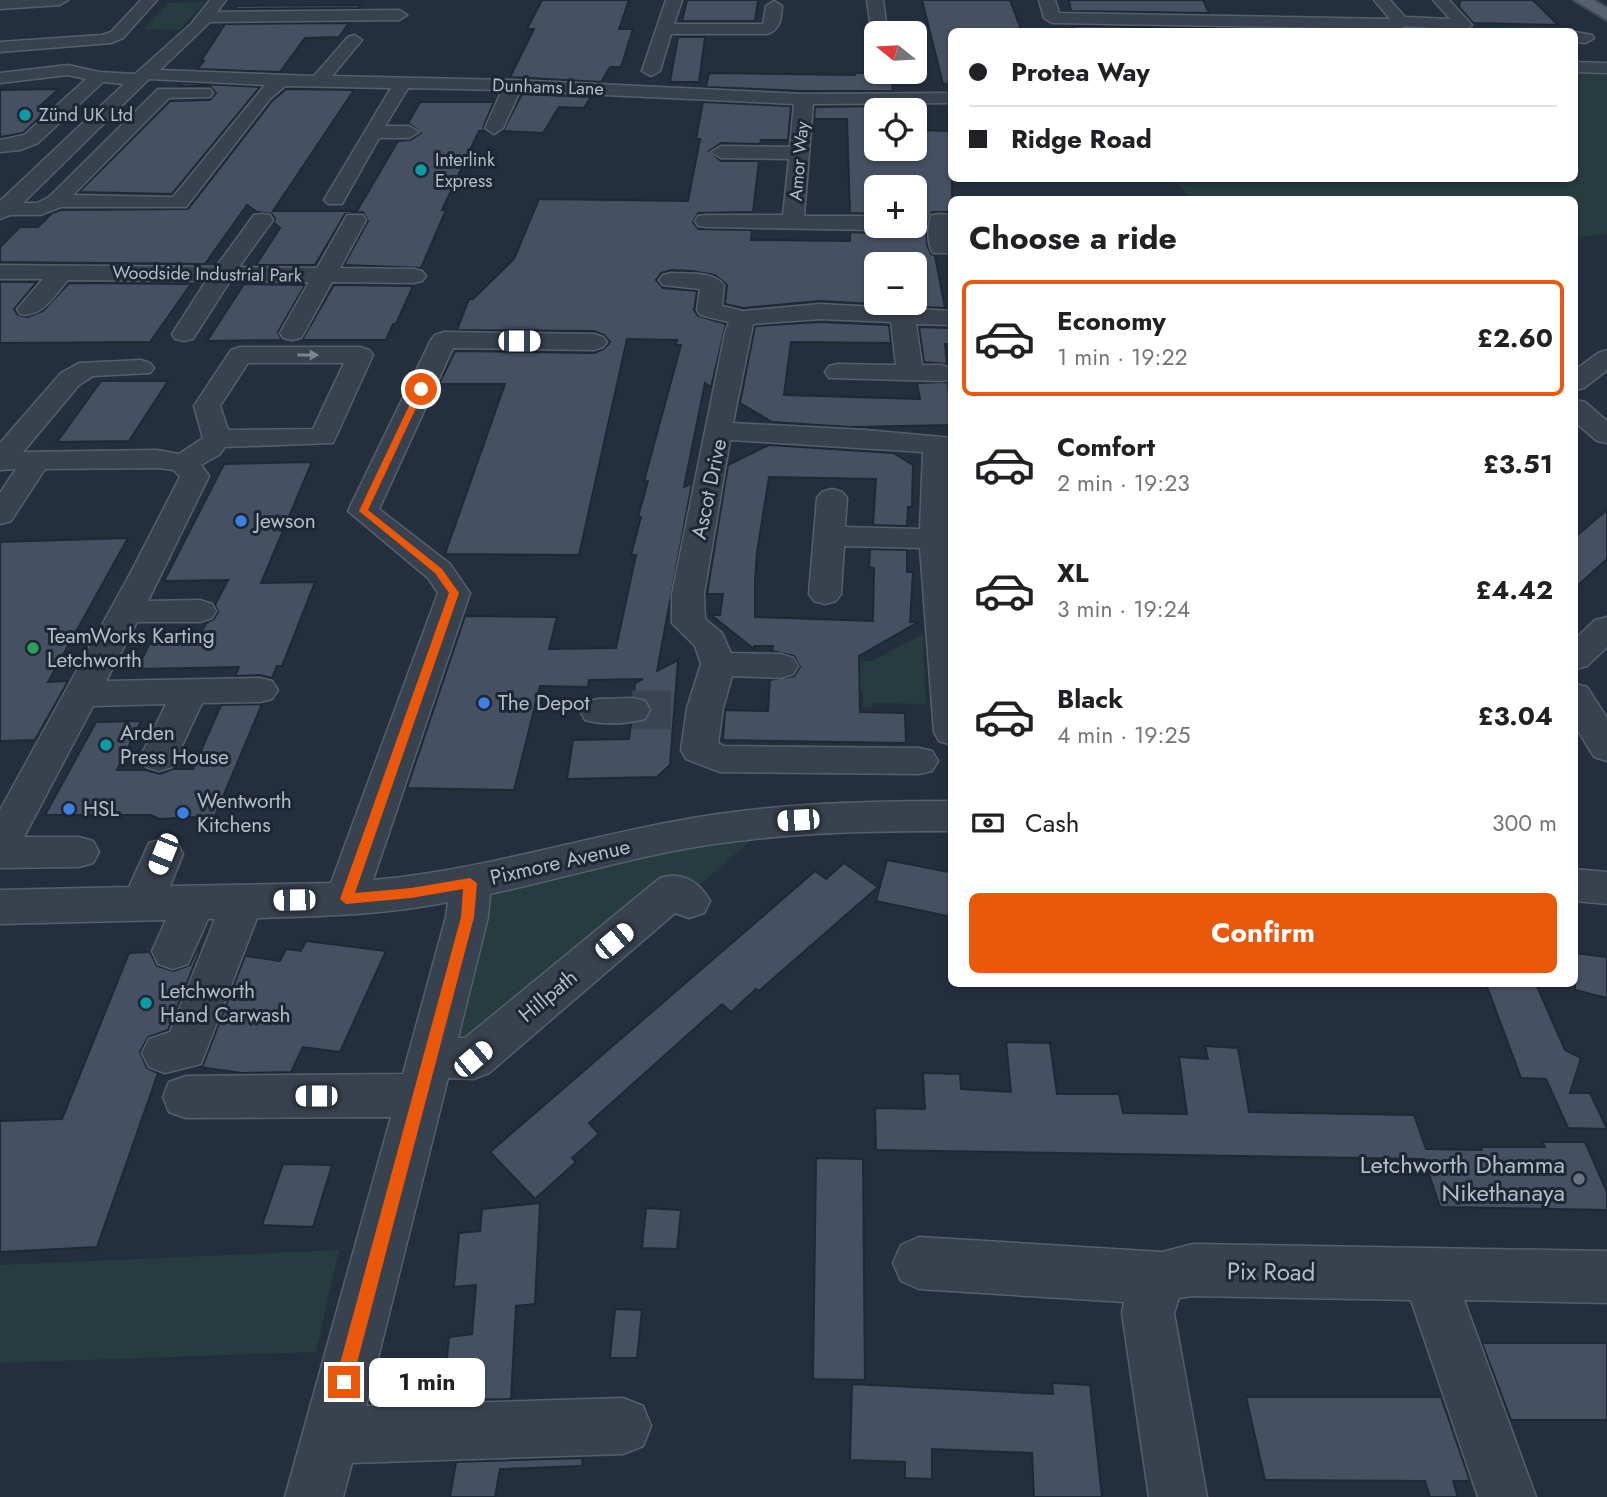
<!DOCTYPE html>
<html lang="en">
<head>
<meta charset="utf-8">
<style>
	:root { --surface:#fff; --page:#f6f6f6; --text:#202124; --muted:#757577; --line:#e0e0e0; --accent:#ea580c }
	body { margin:0; font-family:Jost,sans-serif; background:var(--page); color:var(--text); height:100vh; display:flex; flex-direction:column; font-size:26px; white-space:nowrap }
	* { box-sizing:border-box; margin:0 }
	p { font-size:23px; color:var(--muted) }
	.icon { flex:none; width:38px; height:38px; fill:none; stroke:currentColor; stroke-width:2; stroke-linecap:round; stroke-linejoin:round }
	.map { position:relative; flex:1; overflow:hidden }
	.details { position:absolute; left:948px; top:196px; width:630px; height:791px; display:flex; flex-direction:column; background:var(--surface); border-radius:10px; box-shadow:0 2px 5px #0004 }
	.details>* { flex:none }
	.guide { position:absolute; left:948px; top:28px; width:630px; height:154px; border-radius:10px; box-shadow:0 2px 5px #0004; display:grid; align-content:center; height:154px; padding:0 21px; background:var(--surface) }
	.needle { width:46px; rotate:288deg }
	.fabs { position:absolute; left:864px; top:21px; display:grid; gap:14px }
	.fabs a { display:grid; place-items:center; width:63px; height:63px; border-radius:10px; background:var(--surface); box-shadow:0 2px 5px #0004; font-size:35px }
	.end { position:absolute; width:32px; height:32px; margin:-16px; border:9px solid #ea580c; background:#fff; box-shadow:0 0 0 4px #fff }
	.from { border-radius:50% }
	.bubble { position:absolute; height:49px; border-radius:10px; background:var(--surface); box-shadow:0 2px 5px #0004; font-size:23px; font-weight:700; line-height:49px; text-align:center }
	.car { position:absolute; width:21px; height:42px; margin:-21px -10px; border-radius:9px; box-shadow:0 0 5px 2px #0007; background:linear-gradient(#fff 24%,#345 0 40%,#fff 0 76%,#345 0 86%,#fff 0) }
	.guide b { display:flex; align-items:center; gap:24px; height:66px; font-size:26px }
	.guide b+b { border-top:2px solid var(--line) }
	.guide i { width:18px; height:18px; background:var(--text) }
	ul { padding:0; list-style:none }
	li { display:flex; align-items:center; gap:21px; height:116px; margin:0 14px 10px; padding:0 7px; border:4px solid transparent; border-radius:10px }
	li div { flex:1 }
	li b { display:block; font-size:26px }
	li em { font-style:normal; font-weight:700 }
	li.selected { border-color:var(--accent) }
	li>.icon { width:63px; height:63px; stroke-width:1.5 }
	h2 { padding:0 21px; font-size:32px; line-height:84px }
	.pay { display:flex; align-items:center; gap:18px; height:77px; padding:0 21px; font-size:26px }
	.pay p { margin-inline-start:auto }
	.primary-button { display:flex; gap:14px; margin-top:auto; padding:14px 21px }
	.primary-button a { flex:1; height:80px; border-radius:10px; background:var(--accent); color:#fff; font-size:28px; font-weight:700; line-height:80px; text-align:center }
	.map>svg:first-child { display:block }
</style>
</head>
<body>
<div class="map">
<svg width="1607" height="1497" viewBox="0 0 1607 1497">
	<rect width="100%" height="100%" fill="#242f3e"/>
	<g fill="#263c3f">
		<path d="M205 2 179 30 144 29 168 3Z"/>
		<path d="M1575 67 1607 68V234L1575 237V200L1190 199 1174 179 1575 178Z"/>
		<path d="M923 634 926 704 873 703 872 707H863V692L769 689V682H786L789 660 872 661Z"/>
		<path d="M753 839 689 894 470 1049 439 1048 479 899 664 847Z"/>
		<path d="M339 1250 316 1352 0 1363V1265Z"/>
	</g>
	<g fill="#455162" stroke="#1f2835" stroke-width="2" fill-rule="evenodd">
		<path d="M542 0H629L619 29H633L621 67H610L601 82 510 77 534 29H527Z"/>
		<path d="M687 0H758L755 21H682Z"/>
		<path d="M922 0H1010L1022 32H952V83L943 84Z"/>
		<path d="M1069 0H1203L1209 13 1071 11Z"/>
		<path d="M1460 0H1533L1558 25 1473 23 1459 7Z"/>
		<path d="M361 5 359 8 235 9 237 6Z"/>
		<path d="M349 23 339 37 305 38 280 72 197 69 204 61H201L225 24Z"/>
		<path d="M1074 26 1216 28 1217 32H1076Z"/>
		<path d="M678 37H705L699 82H670Z"/>
		<path d="M709 73 855 75V73H891L893 91H804L706 87Z"/>
		<path d="M183 83 260 87 172 194 79 192 170 101 210 100 216 93 210 86H180Z"/>
		<path d="M59 89 41 105H53L23 133 0 137V90Z"/>
		<path d="M286 89 354 90 273 211H357L398 141 410 140 421 133 408 123 420 102H494L483 127 484 131H479L442 210H446L421 268 344 265 368 221 363 212 345 214 315 265H256L280 228 274 223 275 219 272 214 257 212 247 205 205 264 0 262V247L20 227H38L52 213 61 210 188 209 272 101Z"/>
		<path d="M522 94 591 97 584 108 559 107 543 133 503 131Z"/>
		<path d="M703 102 791 106 788 140H761L760 144 721 143 709 151 721 161H759L753 212 698 213 693 222 698 229 752 230 751 240 850 241V232L874 233 885 226H915V187H877V214L850 213 847 119H814L815 107 895 106 896 110H877V149H915V130L952 131V212H932L926 229 927 245 931 254 935 256 945 308 820 301 743 308 725 304 727 285 715 275 692 271 671 270 661 273 656 280 663 288 697 291 694 310 698 316 726 324 711 387 705 383 684 487 692 483 657 671 678 660 670 765 657 777 567 779 573 740 629 739 631 725 646 722 652 711 647 700 634 696 635 683 643 679 589 680 588 687 540 686 514 790 407 788 465 616 557 617 549 649 616 648 636 555H631L641 517H638L648 481H644L681 345H676L677 340 627 339 579 555 445 554 505 384H439L455 351 594 353 604 349 610 342 604 335 594 331 457 330 469 299H473L514 259 539 199 688 201 700 139H696ZM877 264H915V303H877Z"/>
		<path d="M0 282H37L14 309 18 315 28 317 43 311 69 283 191 284 150 342 0 343Z"/>
		<path d="M244 284 305 285 278 332 282 340 207 341Z"/>
		<path d="M334 285 413 286 396 324H393L386 340H302Z"/>
		<path d="M820 322 889 325 891 343 791 342 784 395 920 399 917 383 948 382 951 425 850 427 772 422 740 403 755 326Z"/>
		<path d="M919 327 949 328 952 344H945L947 364 924 362Z"/>
		<path d="M101 381H168L129 441 57 442Z"/>
		<path d="M769 445 893 453 913 465 912 507H908L907 526 873 525 876 479 769 477 757 552 755 582V617L873 621 874 568 869 567 870 549 907 550V572H913L910 622H918L859 656 860 712 905 713 906 743 723 740 725 710 768 711 770 680 794 676 800 667 794 656 772 651 773 646H754V649L711 615H720L723 594H707L728 465Z"/>
		<path d="M312 462 261 583 315 582 282 666H277L272 678 260 675 235 676 239 667 137 669 151 641 198 640 206 623 214 619 218 612 215 605 228 580 164 581 224 464Z"/>
		<path d="M1607 510V559L1575 588V537Z"/>
		<path d="M128 538 48 682 68 681 35 740 0 741V542Z"/>
		<path d="M262 704 215 816 159 819 151 815H45L96 722 141 721 117 770H145L160 774 173 769H193L221 705Z"/>
		<path d="M887 860 949 872 952 917 876 901Z"/>
		<path d="M844 863 878 887 759 991 756 989 731 1012 722 1004 589 1123 599 1134 572 1158 576 1162 535 1199 490 1152 815 871 826 879Z"/>
		<path d="M306 941 386 951 340 1052 303 1047 291 1072 242 1073 200 1067 203 1065 245 956 280 961 286 949 301 951Z"/>
		<path d="M197 950H200L168 1030 148 1037 140 1052 147 1068 158 1073 97 1247 0 1252V1121L62 1119 129 953 150 952 157 966 174 971 190 965Z"/>
		<path d="M1575 953 1607 957V998L1575 990Z"/>
		<path d="M1486 984H1536L1565 1050 1581 1058 1570 1093H1590L1607 1129 1568 1128 1546 1079 1521 1078Z"/>
		<path d="M1006 1042 1050 1043 1057 1094H1119L1123 1113 1187 1114 1179 1057 1208 1059 1205 1046 1238 1048 1249 1112 1414 1115 1426 1149 1482 1150 1481 1147H1545L1543 1142H1585L1607 1192V1210L1440 1207 1424 1159 876 1150 875 1108 925 1109 923 1073 960 1074 961 1089 1011 1092Z"/>
		<path d="M816 1158 863 1159 865 1380 813 1379Z"/>
		<path d="M283 1164 332 1165 313 1227 262 1225Z"/>
		<path d="M540 1203 535 1304 516 1306 511 1399 466 1400V1397L443 1400 449 1337 472 1334 476 1285 454 1287 459 1233 480 1231 482 1209Z"/>
		<path d="M646 1208 681 1210 677 1249 642 1248Z"/>
		<path d="M615 1309 642 1310 637 1358H610Z"/>
		<path d="M1482 1343H1607V1420H1511Z"/>
		<path d="M1052 1383 1090 1385 1102 1497H1034L1032 1453 932 1449V1479L905 1478V1462L850 1460 852 1384 1053 1394Z"/>
		<path d="M1246 1397H1441L1470 1481H1453L1458 1497H1430L1425 1481 1265 1480Z"/>
		<path d="M583 1458 582 1466 500 1469 495 1497H450L456 1462Z"/>
	</g>
	<g fill="none" stroke-linecap="round" stroke-linejoin="round">
		<path stroke="#3a4453" stroke-width="39" stroke-dasharray="39 19" stroke-linecap="butt" d="M632 710H675"/>
		<g stroke="#565f6c" stroke-width="3">
			<g id="minor">
				<path d="M0 0H68L60 5 0 9Z"/>
				<path d="M141 0H157L123 38 111 43 0 52V42L102 35 111 32Z"/>
				<path d="M210 0H226L217 12 399 10 407 15 399 20 210 22 160 70 314 76 348 37 354 35 362 40 332 76 514 80 804 94 952 93V103L813 104 804 216H874L877 217V226H883L874 230 706 227 698 226 695 221 698 216 706 215H783L789 159 721 158 711 152 721 146 790 147 794 104 520 91 503 128 494 134 485 128 502 90 408 88 385 126H409L419 132 409 138H379L342 204H328L324 200 391 88 285 86 270 99 186 207H61L40 215H10L0 219V201L124 84 103 82 38 143 20 150 0 152V140L24 135 86 79 68 75 0 83V73L68 65 99 72 135 74 192 23ZM149 79 265 85 173 197 73 195 169 98 210 97 213 93 210 89H158L49 197 37 203H23Z"/>
				<path d="M666 0H682L674 24H763L766 6 774 1 782 6C781 18 781 30 767 34H671L660 71 651 76 642 71Z"/>
				<path d="M867 0H883L886 22 884 25 878 27 870 22Z"/>
				<path d="M1039 0H1055L1059 13 1390 19 1374 0H1390L1405 17 1450 19 1433 0H1449L1472 25 1464 30 1405 26 1398 29 1052 23 1044 18Z"/>
				<path d="M1575 32 1592 35 1594 38 1586 43 1575 42Z"/>
				<path d="M1575 62 1607 63V73L1575 72Z"/>
				<path d="M262 214 270 215 273 220 239 267 317 268 347 215H363L366 220 340 268 414 269 422 271 426 276 422 281 414 283 332 282 304 333 301 338 292 340 283 338 280 333 309 282 230 281 193 339 184 341 175 339 172 334 206 281 68 280C55 294 42 319 20 314L17 309 43 279H0V265L216 267 254 215Z"/>
				<path d="M940 214 952 215V248L949 253H933C927 245 927 224 932 215Z"/>
				<path d="M671 273C687 274 714 271 724 285L722 306 743 311 820 304 952 311V325L916 324 922 365H942L952 369 951 379 942 381 829 378 825 372 829 366 838 364 896 365 891 322 820 319 753 324 733 423 865 430 952 438 950 516 952 745 939 741 934 732 920 548 844 546 841 594 836 601 825 604 814 601 809 594 817 498 822 492 832 489 842 492 847 498 845 527 920 529 923 452 730 440 704 594 705 619 722 633 731 653 781 654 793 658 798 666 793 674 781 678 732 676 723 708 718 743 724 746 919 748 932 751 938 761 932 771 919 774 720 772 686 759 681 750 687 708 701 664 695 646 672 623V594L725 333 729 322 700 315 697 310 700 289 663 285 659 280 663 275Z"/>
				<path d="M444 332 594 334 603 337 607 342 603 347 594 350 453 348 379 509 450 564 470 593 373 880C474 871 571 841 671 822 763 804 858 801 952 801V831C878 831 803 832 729 842 648 852 569 877 490 894L488 917 458 1038H465L660 878C681 871 699 881 710 901L704 913 689 918 675 913 489 1073 473 1079 448 1078 366 1406 623 1398 643 1406 651 1426 643 1446 623 1454 352 1463 343 1497H285L391 1117 186 1118 169 1112 163 1097 169 1082 186 1076 403 1074 446 917 448 902C385 915 322 916 257 918L201 1064 165 1073 149 1067 142 1053 149 1039 170 1032 215 919H208L188 964 173 969 158 964 152 951 166 920 0 924V890L129 887 149 843 163 839 177 843 183 854 170 886 331 883 438 593 428 578 348 511 431 340 435 335Z"/>
				<path d="M240 347H360L369 350 373 355 333 443 225 447 219 455 201 465 209 476 148 601 200 600 212 604 216 611 212 618 200 622H137L106 681 260 678 272 681 278 690 272 699 260 702 202 703 172 767 159 771 146 767 140 758 166 704 93 706 24 837H79L93 841 99 852 93 863 79 867 0 868V810L130 574 180 477 174 470 157 468 45 469 11 521 0 524V493L16 469 0 470V443L61 373 79 363 141 360 150 363 154 368 150 373 93 376 79 385 23 452 157 450 179 454 203 438 194 406 231 350ZM248 363H344L313 429 228 430 220 406Z"/>
				<path d="M1607 350V370L1584 388 1575 390V370L1598 353Z"/>
				<path d="M1575 400 1585 402 1607 421V443L1597 441 1575 422Z"/>
				<path d="M1607 617V647L1587 666 1575 669V639L1595 620Z"/>
				<path d="M1575 684 1587 687 1607 718V761L1594 757 1575 726Z"/>
				<path d="M632 698 645 701 650 710 645 719C626 724 604 725 585 720L580 711 585 702 598 699Z"/>
				<path d="M1575 869 1607 872V904L1575 901Z"/>
				<path d="M919 1237 1162 1252 1193 1244 1607 1251V1303L1464 1300 1536 1497H1478L1411 1300 1193 1296 1179 1298 1174 1313 1207 1497H1149L1122 1313 1124 1302 919 1289 901 1281 893 1263 901 1245Z"/>
			</g>
		</g>
		<g stroke="#414a57" stroke-width="4">
			<path id="major" d="M1574 0H1593L1607 8V20Z"/>
		</g>
		<use href="#minor" fill="#38414e" fill-rule="evenodd"/>
		<use href="#major" fill="#56606e" fill-rule="evenodd"/>
	</g>
	<defs><path id="oneway-solid" d="M-6-.8H1V-3.2L6.5 0L1 3.2V.8H-6Z" transform="scale(1.75)"/></defs>
	<use fill="#7c8592" href="#oneway-solid" transform="translate(308 355)"/>
	<path fill="#ea580c" d="M418 387 425 389 368 510 442 569 459 593 355 893 411 888 470 878 477 883 474 917 352 1382 350 1389 344 1391 338 1389 335 1382 461 917 463 889 411 898 346 904 340 899 449 593 435 573 359 511Z"/>
	<g fill="#0f9aa8" stroke="#1d2633" stroke-width="2.5">
		<circle cx="25" cy="115" r="7"/>
		<circle cx="421" cy="170" r="7"/>
		<circle cx="106" cy="745" r="7"/>
		<circle cx="146" cy="1003" r="7"/>
	</g>
	<g fill="#3f7fe0" stroke="#1d2633" stroke-width="2.5">
		<circle cx="241" cy="521" r="7"/>
		<circle cx="484" cy="703" r="7"/>
		<circle cx="69" cy="809" r="7"/>
		<circle cx="183" cy="813" r="7"/>
	</g>
	<circle fill="#2e9e5b" stroke="#1d2633" stroke-width="2.5" cx="33" cy="648" r="7"/>
	<circle fill="#6b7280" stroke="#1d2633" stroke-width="2.5" cx="1579" cy="1179" r="7"/>
	<g text-anchor="middle" stroke-width="6" stroke-linejoin="round" paint-order="stroke">
		<g font-size="18" fill="#b4bcc9" stroke="#1d2633">
			<text transform="translate(548 87) rotate(2)" y="6">Dunhams Lane</text>
			<text transform="translate(799 161) rotate(-85)" y="6">Amor Way</text>
			<text transform="translate(207 274) rotate(1)" y="6">Woodside Industrial Park</text>
		</g>
		<g font-size="18" fill="#b4bcc9" stroke="#1d2633" text-anchor="start">
			<text x="39" y="121">Zünd UK Ltd</text>
			<text x="435" y="166">Interlink<tspan x="435" dy="21">Express</tspan></text>
		</g>
		<g font-size="21" fill="#b4bcc9" stroke="#1d2633">
			<text transform="translate(709 489) rotate(-78)" y="7">Ascot Drive</text>
			<text transform="translate(560 862) rotate(-13)" y="7">Pixmore Avenue</text>
			<text transform="translate(548 996) rotate(-40)" y="7">Hillpath</text>
		</g>
		<g font-size="21" fill="#b4bcc9" stroke="#1d2633" text-anchor="start">
			<text x="255" y="528">Jewson</text>
			<text x="47" y="643">TeamWorks Karting<tspan x="47" dy="24">Letchworth</tspan></text>
			<text x="498" y="710">The Depot</text>
			<text x="120" y="740">Arden<tspan x="120" dy="24">Press House</tspan></text>
			<text x="197" y="808">Wentworth<tspan x="197" dy="24">Kitchens</tspan></text>
			<text x="83" y="816">HSL</text>
			<text x="160" y="998">Letchworth<tspan x="160" dy="24">Hand Carwash</tspan></text>
		</g>
		<g font-size="24" fill="#b4bcc9" stroke="#1d2633" text-anchor="end">
			<text x="1565" y="1173">Letchworth Dhamma<tspan x="1565" dy="28">Nikethanaya</tspan></text>
		</g>
		<g font-size="24" fill="#b4bcc9" stroke="#1d2633">
			<text transform="translate(1271 1272) rotate(1)" y="8">Pix Road</text>
		</g>
	</g>
</svg>
<div class="fabs">
<a><svg class="needle" viewBox="-14 -14 28 28"><path d="M0-13l5 13h-10z" fill="#e53935"/><path d="M0 13l5-13h-10z" fill="#757577"/></svg></a>
<a><svg class="icon" aria-label="locate" viewBox="0 0 24 24"><circle cx="12" cy="12" r="6"/><path d="M12 2v4M12 18v4M2 12h4M18 12h4"/></svg></a>
<a>+</a>
<a>−</a>
</div>
<i class="end from" style="left:421px;top:389px"></i>
<i class="end" style="left:344px;top:1382px"></i>
<div class="bubble" style="left:369px;top:1358px;width:116px">1 min</div>
<i class="car" style="left:519px;top:341px;rotate:90deg"></i>
<i class="car" style="left:798px;top:820px;rotate:267deg"></i>
<i class="car" style="left:163px;top:854px;rotate:202deg"></i>
<i class="car" style="left:294px;top:900px;rotate:269deg"></i>
<i class="car" style="left:614px;top:941px;rotate:50deg"></i>
<i class="car" style="left:473px;top:1059px;rotate:50deg"></i>
<i class="car" style="left:316px;top:1096px;rotate:270deg"></i>
<div class="guide">
<b><i class="from"></i>Protea Way</b>
<b><i></i>Ridge Road</b>
</div>
<section class="details">
<h2>Choose a ride</h2>
<ul>
<li class="selected"><svg class="icon" aria-label="car" viewBox="0 0 24 24"><path d="M5 17H2v-5l4-1 3-4h7l3 4 3 1v5h-3M9 17h6M6 11h13"/><circle cx="7" cy="17" r="2"/><circle cx="17" cy="17" r="2"/></svg><div><b>Economy</b><p>1 min · 19:22</p></div><em>£2.60</em></li>
<li><svg class="icon" aria-label="car" viewBox="0 0 24 24"><path d="M5 17H2v-5l4-1 3-4h7l3 4 3 1v5h-3M9 17h6M6 11h13"/><circle cx="7" cy="17" r="2"/><circle cx="17" cy="17" r="2"/></svg><div><b>Comfort</b><p>2 min · 19:23</p></div><em>£3.51</em></li>
<li><svg class="icon" aria-label="car" viewBox="0 0 24 24"><path d="M5 17H2v-5l4-1 3-4h7l3 4 3 1v5h-3M9 17h6M6 11h13"/><circle cx="7" cy="17" r="2"/><circle cx="17" cy="17" r="2"/></svg><div><b>XL</b><p>3 min · 19:24</p></div><em>£4.42</em></li>
<li><svg class="icon" aria-label="car" viewBox="0 0 24 24"><path d="M5 17H2v-5l4-1 3-4h7l3 4 3 1v5h-3M9 17h6M6 11h13"/><circle cx="7" cy="17" r="2"/><circle cx="17" cy="17" r="2"/></svg><div><b>Black</b><p>4 min · 19:25</p></div><em>£3.04</em></li>
</ul>
<div class="pay"><svg class="icon" aria-label="cash" viewBox="0 0 24 24"><path d="M3 7h18v10H3z"/><circle cx="12" cy="12" r="2"/></svg>Cash<p>300 m</p></div>
<div class="primary-button"><a>Confirm</a></div>
</section>
</div>
</body>
</html>
